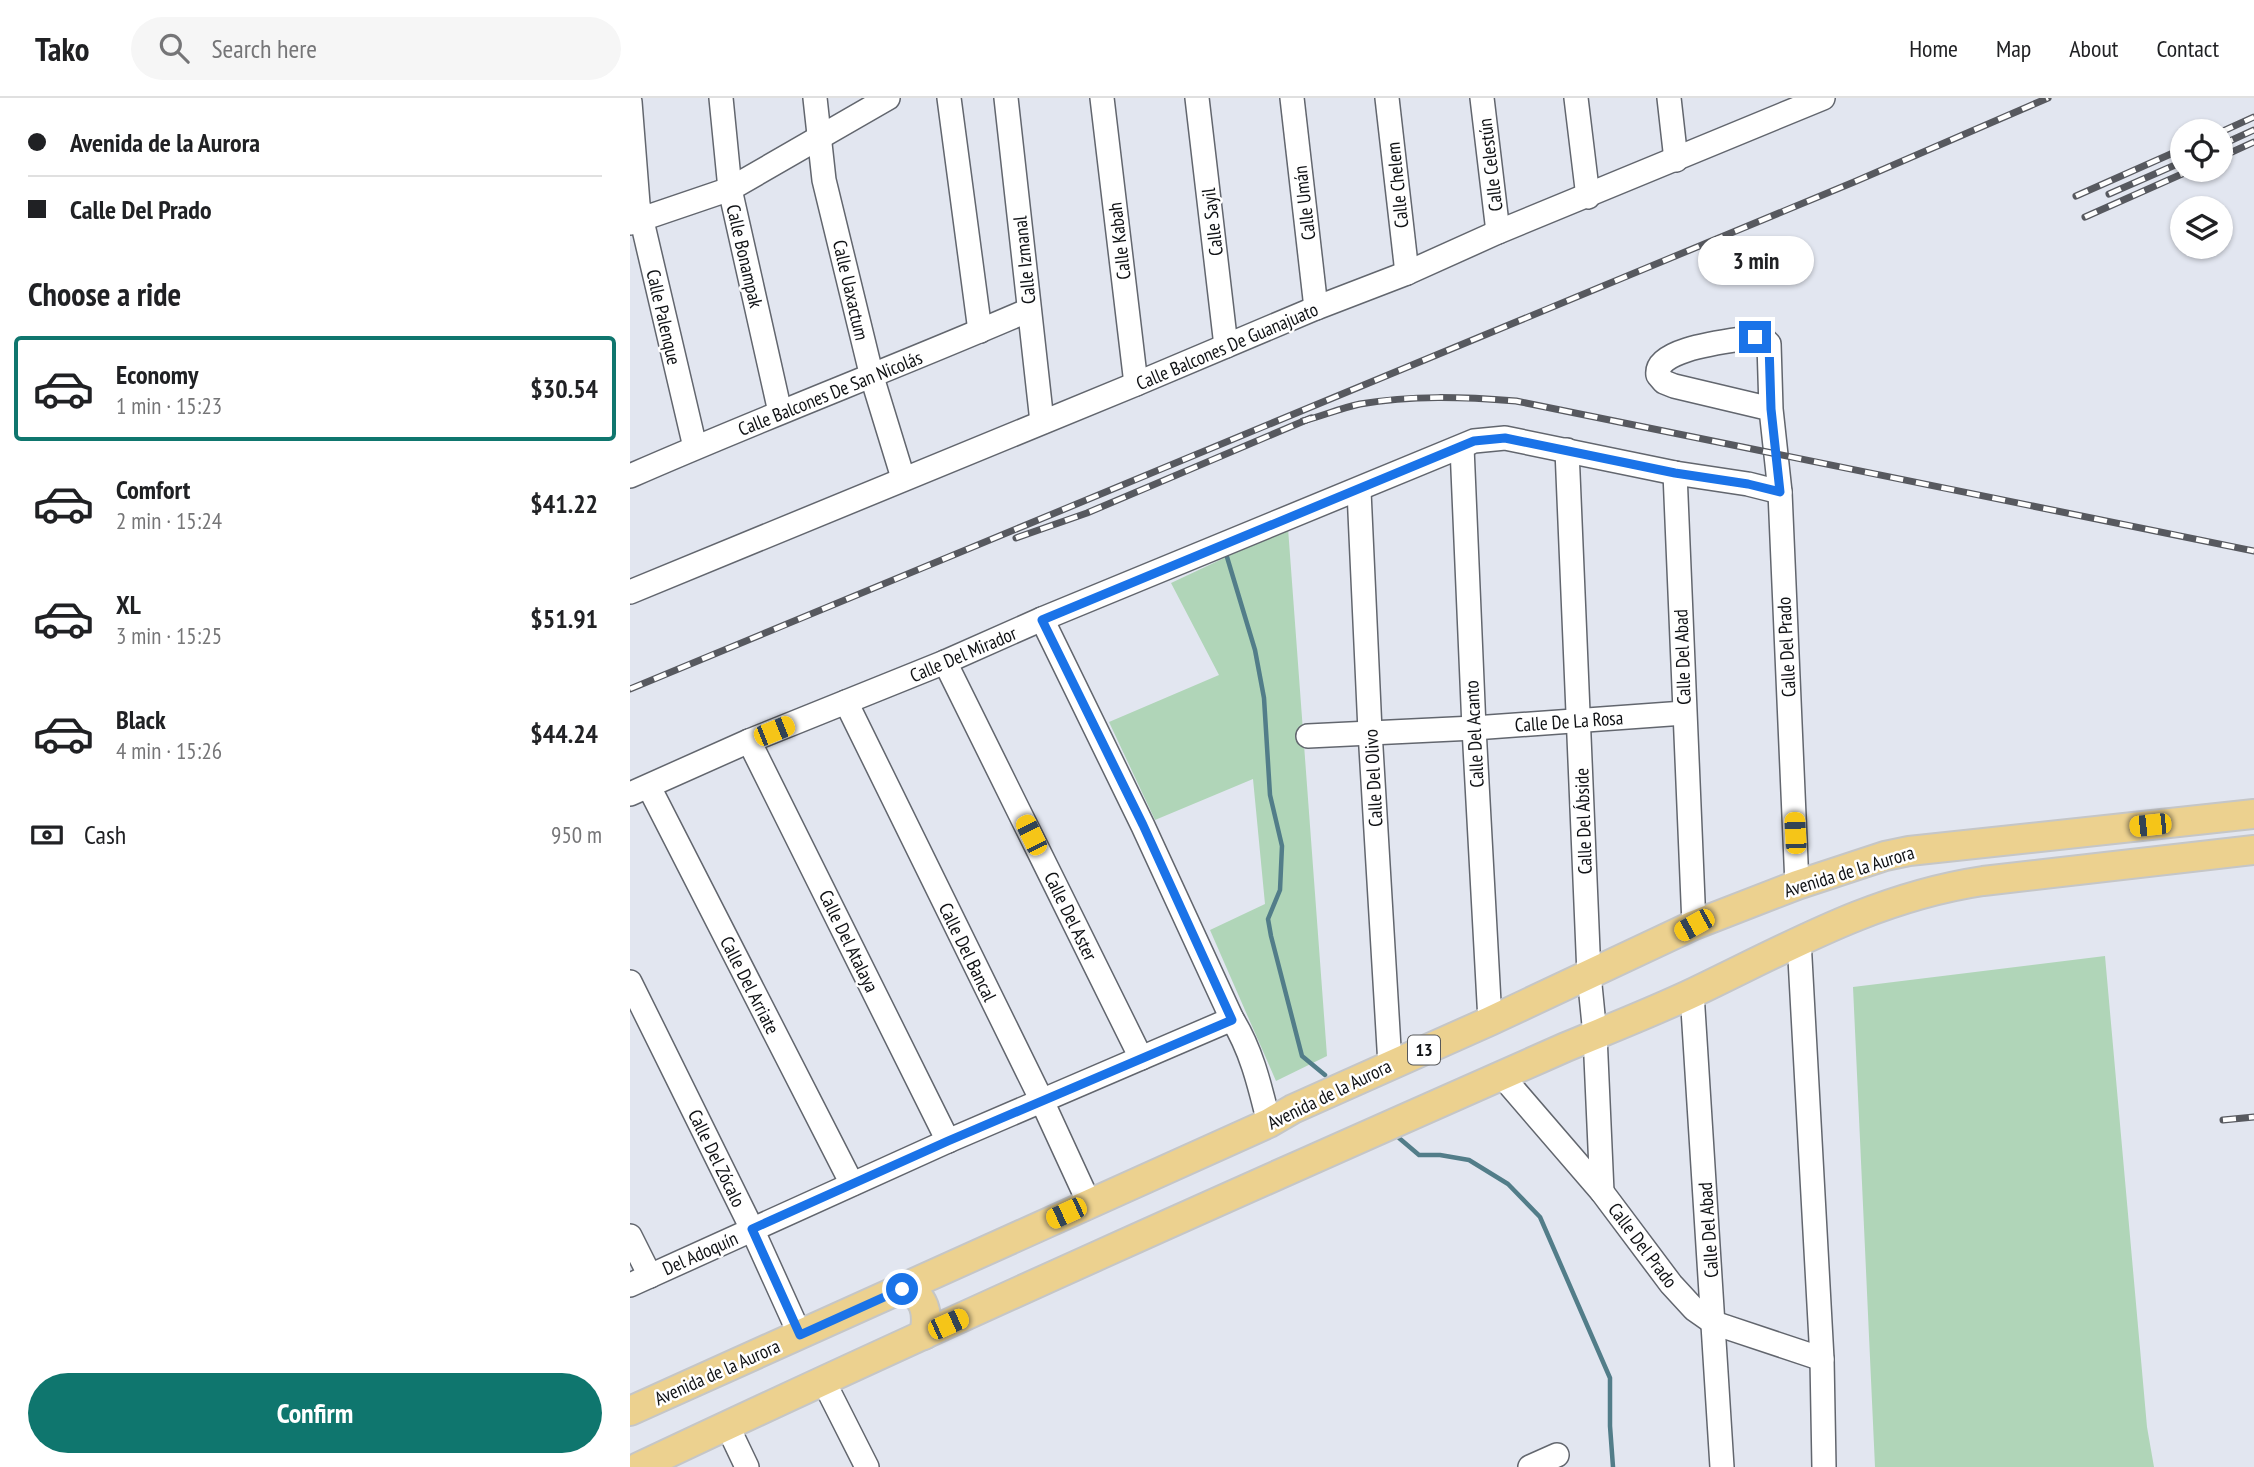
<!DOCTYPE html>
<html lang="en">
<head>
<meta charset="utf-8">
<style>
	:root { --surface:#fff; --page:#f6f6f6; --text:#202124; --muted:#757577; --line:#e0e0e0; --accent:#0f766e }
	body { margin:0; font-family:"PT Sans Narrow",sans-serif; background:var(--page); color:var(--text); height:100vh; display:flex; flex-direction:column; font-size:26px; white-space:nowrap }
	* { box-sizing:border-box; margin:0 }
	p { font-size:23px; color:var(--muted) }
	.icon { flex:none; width:38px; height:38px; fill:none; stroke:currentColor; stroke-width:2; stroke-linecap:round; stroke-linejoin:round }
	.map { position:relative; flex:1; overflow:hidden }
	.drawer { display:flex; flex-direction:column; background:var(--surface); width:630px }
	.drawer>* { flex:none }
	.guide { display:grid; align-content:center; height:154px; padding:0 28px; background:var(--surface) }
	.controls { position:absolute; left:1540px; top:21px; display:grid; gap:14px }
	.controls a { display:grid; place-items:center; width:63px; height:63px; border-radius:50%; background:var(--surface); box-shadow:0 2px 5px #0004; font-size:35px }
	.end { position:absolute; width:32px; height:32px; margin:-16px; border:9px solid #1a73e8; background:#fff; box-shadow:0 0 0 4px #fff }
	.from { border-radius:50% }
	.bubble { position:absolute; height:49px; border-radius:24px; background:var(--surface); box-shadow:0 2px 5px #0004; font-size:23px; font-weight:700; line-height:49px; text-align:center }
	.car { position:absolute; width:21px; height:42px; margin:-21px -10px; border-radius:9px; box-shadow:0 0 5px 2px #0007; background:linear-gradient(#f5c518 24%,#345 0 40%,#f5c518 0 76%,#345 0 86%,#f5c518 0) }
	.guide b { display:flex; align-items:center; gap:24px; height:66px; font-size:26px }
	.guide b+b { border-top:2px solid var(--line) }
	.guide i { width:18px; height:18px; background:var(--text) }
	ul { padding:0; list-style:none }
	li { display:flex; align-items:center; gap:21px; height:105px; margin:0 14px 10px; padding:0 14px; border:4px solid transparent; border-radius:7px }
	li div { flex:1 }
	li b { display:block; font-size:26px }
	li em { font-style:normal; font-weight:700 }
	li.current { border-color:var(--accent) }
	li>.icon { width:63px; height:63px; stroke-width:1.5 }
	h2 { padding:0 28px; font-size:32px; line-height:84px }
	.pay { display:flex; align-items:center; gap:18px; height:77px; padding:0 28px; font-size:26px }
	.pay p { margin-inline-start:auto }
	.button { display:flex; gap:14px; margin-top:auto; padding:14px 28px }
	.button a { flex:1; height:80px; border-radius:42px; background:var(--accent); color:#fff; font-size:28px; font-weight:700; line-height:80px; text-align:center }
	header { display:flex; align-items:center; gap:42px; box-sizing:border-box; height:98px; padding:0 35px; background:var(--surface); border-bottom:2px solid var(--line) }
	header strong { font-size:33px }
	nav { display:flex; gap:38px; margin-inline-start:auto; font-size:24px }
	.search { width:490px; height:63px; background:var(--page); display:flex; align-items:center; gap:18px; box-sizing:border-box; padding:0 24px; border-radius:38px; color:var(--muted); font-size:26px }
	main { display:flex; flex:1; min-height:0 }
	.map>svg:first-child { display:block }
</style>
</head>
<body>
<header>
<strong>Tako</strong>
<div class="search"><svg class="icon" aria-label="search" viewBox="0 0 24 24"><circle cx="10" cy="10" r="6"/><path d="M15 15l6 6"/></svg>Search here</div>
<nav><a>Home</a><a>Map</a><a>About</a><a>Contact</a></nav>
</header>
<main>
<section class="drawer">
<div class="guide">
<b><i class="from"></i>Avenida de la Aurora</b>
<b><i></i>Calle Del Prado</b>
</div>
<h2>Choose a ride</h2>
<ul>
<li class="current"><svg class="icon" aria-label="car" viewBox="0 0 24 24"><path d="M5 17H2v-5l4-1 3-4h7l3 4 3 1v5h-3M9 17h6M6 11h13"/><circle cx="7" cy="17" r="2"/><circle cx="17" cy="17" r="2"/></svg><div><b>Economy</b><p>1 min · 15:23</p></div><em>$30.54</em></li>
<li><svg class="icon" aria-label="car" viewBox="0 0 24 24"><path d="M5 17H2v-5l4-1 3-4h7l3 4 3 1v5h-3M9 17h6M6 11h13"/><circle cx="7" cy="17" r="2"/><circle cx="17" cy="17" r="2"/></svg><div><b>Comfort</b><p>2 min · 15:24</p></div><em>$41.22</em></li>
<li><svg class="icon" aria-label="car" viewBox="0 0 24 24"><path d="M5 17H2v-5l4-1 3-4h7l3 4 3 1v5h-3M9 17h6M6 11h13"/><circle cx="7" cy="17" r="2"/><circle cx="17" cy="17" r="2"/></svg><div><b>XL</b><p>3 min · 15:25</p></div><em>$51.91</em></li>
<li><svg class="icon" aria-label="car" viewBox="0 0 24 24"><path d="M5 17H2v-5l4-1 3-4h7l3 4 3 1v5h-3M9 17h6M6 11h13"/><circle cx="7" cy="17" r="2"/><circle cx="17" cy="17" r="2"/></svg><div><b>Black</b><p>4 min · 15:26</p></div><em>$44.24</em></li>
</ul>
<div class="pay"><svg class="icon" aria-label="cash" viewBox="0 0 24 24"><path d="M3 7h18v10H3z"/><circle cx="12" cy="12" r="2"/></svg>Cash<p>950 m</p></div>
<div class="button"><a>Confirm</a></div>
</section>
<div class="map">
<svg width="1624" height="1369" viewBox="0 0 1624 1369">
	<rect width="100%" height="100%" fill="#e2e6f0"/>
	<g fill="#b0d5b8">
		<path d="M658 430 697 958 646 983 580 832 635 806 623 681 525 722 479 624 589 577 541 485Z"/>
		<path d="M1475 858 1517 1329 1524 1369H1245L1223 889Z"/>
	</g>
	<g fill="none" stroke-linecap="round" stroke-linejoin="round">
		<g stroke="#527d89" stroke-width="4.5">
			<path d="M597 459 625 552 634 600 640 697 652 748 650 792 638 821 641 838 672 958 695 977"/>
			<path d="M769 1040 789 1057H810L839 1062 878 1086 910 1119 980 1280V1328L983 1369"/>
		</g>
		<g stroke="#62666e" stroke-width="26">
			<g id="minor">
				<path d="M91 0 100 91 150 314"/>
				<path d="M185 0 194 82 242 279 273 380"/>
				<path d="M319 0 350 233"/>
				<path d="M376 0 412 324"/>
				<path d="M472 0 506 286"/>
				<path d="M567 0 596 248"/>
				<path d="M662 0 686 210"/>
				<path d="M757 0 777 175"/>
				<path d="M852 0 868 134"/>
				<path d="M946 0 958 99"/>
				<path d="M1039 0 1046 62"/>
				<path d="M0 4 8 106 65 349"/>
				<path d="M0 125 100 91 258 0"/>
				<path d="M1141 311 1044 288 1034 284 1028 277C1024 249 1105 243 1125 239L1133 240 1139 246 1141 311 1150 394 1167 787"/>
				<path d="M832 349 844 630 860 923"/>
				<path d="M937 352 959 877 965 937 972 1094"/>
				<path d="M1045 375 1064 827"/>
				<path d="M0 378C132 320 267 269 399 212"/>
				<path d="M729 393 740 633 760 967"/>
				<path d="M0 494 506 286 686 210 777 175 868 134 1193 0"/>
				<path d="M412 521 513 728 602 921C622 953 630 989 639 1025"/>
				<path d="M315 564 511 960"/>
				<path d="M216 604 412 1003 459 1105"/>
				<path d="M678 638 844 630 1054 615"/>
				<path d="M119 643 318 1043"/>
				<path d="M19 689 222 1086"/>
				<path d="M0 696 119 643 315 564 412 521 844 343 875 340 1045 375 1118 386 1150 394"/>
				<path d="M1169 842 1192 1261 1194 1369"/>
				<path d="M0 884 122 1131 170 1237"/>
				<path d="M1062 895 1092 1369"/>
				<path d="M872 978 972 1094 1041 1186 1064 1211 1084 1225 1192 1261"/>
				<path d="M0 1138 20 1178"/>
				<path d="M0 1187 318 1043 602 921"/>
				<path d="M194 1284 237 1369"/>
				<path d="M97 1327 117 1369"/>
				<path d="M900 1369 927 1357"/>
			</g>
		</g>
		<g stroke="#c5c6c7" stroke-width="32">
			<g id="major">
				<path d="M273 1190C295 1197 299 1215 294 1237"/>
				<path d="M0 1313 639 1025 663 1011 860 923 1064 827 1167 787 1255 758 1279 753 1624 716"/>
				<path d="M9 1369C316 1224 626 1086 936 949 979 931 1023 914 1065 894 1161 848 1246 799 1353 783L1624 752"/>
			</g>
		</g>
		<use href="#minor" stroke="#fff" stroke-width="23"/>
		<use href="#major" stroke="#ecd18f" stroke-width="28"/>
		<g stroke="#57595f" stroke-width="7">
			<g id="rail">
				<path d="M1591 34 1624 19"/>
				<path d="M1591 47 1624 32"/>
				<path d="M1591 59 1624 44"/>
				<path d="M1479 96 1552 64"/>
				<path d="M1446 98 1552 51"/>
				<path d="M1455 119 1561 72"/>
				<path d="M673 323C692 318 711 310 730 306 782 297 834 299 886 303L1624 453"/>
				<path d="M386 440 457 415 681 320"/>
				<path d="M0 591 1224 84 1418 0"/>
				<path d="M1593 1022 1624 1019"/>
			</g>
		</g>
		<use href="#rail" stroke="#fff" stroke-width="4.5" stroke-dasharray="13" stroke-linecap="butt"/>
	</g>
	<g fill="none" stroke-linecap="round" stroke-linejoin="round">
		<path stroke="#1a73e8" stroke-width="9" d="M272 1191 170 1237 122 1131 318 1043 602 922 513 727 412 522 844 343 875 340 1045 375 1118 386 1150 394 1141 311 1139 246 1133 240 1125 239"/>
	</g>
	<g text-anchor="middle" stroke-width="5" stroke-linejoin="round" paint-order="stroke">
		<rect fill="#fff" stroke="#57585a" stroke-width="2" x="778" y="937.5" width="32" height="29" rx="5"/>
		<g font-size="18" font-weight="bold" fill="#0f1114">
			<text x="794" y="958">13</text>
		</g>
		<g font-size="19" fill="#0f1114" stroke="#fff">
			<text transform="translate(860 67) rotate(-97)" y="7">Calle Celestún</text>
			<text transform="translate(767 87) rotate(-96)" y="7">Calle Chelem</text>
			<text transform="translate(674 105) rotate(-97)" y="7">Calle Umán</text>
			<text transform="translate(582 124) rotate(-97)" y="7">Calle Sayil</text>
			<text transform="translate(489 143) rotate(-97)" y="7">Calle Kabah</text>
			<text transform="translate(115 158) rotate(77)" y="7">Calle Bonampak</text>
			<text transform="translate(394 162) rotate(-96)" y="7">Calle Izmanal</text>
			<text transform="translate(221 192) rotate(77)" y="7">Calle Uaxactum</text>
			<text transform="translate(34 219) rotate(77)" y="7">Calle Palenque</text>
			<text transform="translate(597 248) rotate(-23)" y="7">Calle Balcones De Guanajuato</text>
			<text transform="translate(200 295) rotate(-22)" y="7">Calle Balcones De San Nicolás</text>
			<text transform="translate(1156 549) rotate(-93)" y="7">Calle Del Prado</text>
			<text transform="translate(333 556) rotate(-23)" y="7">Calle Del Mirador</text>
			<text transform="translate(1052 559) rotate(-92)" y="7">Calle Del Abad</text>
			<text transform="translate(939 623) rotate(-4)" y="7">Calle De La Rosa</text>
			<text transform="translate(844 636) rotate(-93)" y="7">Calle Del Acanto</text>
			<text transform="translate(743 680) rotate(-93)" y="7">Calle Del Olivo</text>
			<text transform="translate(953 723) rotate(-92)" y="7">Calle Del Ábside</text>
			<text transform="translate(1219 773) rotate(-17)" y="7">Avenida de la Aurora</text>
			<text transform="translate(441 818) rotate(64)" y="7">Calle Del Aster</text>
			<text transform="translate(219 843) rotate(64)" y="7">Calle Del Atalaya</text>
			<text transform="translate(338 854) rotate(64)" y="7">Calle Del Bancal</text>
			<text transform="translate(120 887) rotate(63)" y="7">Calle Del Arriate</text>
			<text transform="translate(699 996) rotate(-26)" y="7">Avenida de la Aurora</text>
			<text transform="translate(87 1060) rotate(64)" y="7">Calle Del Zócalo</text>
			<text transform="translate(1078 1132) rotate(-94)" y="7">Calle Del Abad</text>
			<text transform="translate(1013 1147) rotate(53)" y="7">Calle Del Prado</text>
			<text transform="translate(70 1155) rotate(-24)" y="7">Del Adoquín</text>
			<text transform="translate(87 1274) rotate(-24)" y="7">Avenida de la Aurora</text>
		</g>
	</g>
</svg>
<div class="controls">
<a><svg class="icon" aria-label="locate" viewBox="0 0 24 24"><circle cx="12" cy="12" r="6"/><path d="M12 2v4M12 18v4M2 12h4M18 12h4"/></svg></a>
<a><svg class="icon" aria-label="layers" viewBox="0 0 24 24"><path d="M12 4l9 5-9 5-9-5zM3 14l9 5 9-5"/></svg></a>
</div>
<i class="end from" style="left:272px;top:1191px"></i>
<i class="end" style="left:1125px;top:239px"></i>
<div class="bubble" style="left:1068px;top:138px;width:116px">3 min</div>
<i class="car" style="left:144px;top:633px;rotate:68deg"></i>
<i class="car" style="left:1520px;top:727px;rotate:264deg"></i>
<i class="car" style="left:1165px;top:735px;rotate:357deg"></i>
<i class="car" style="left:401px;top:737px;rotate:334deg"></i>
<i class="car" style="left:1064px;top:827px;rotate:241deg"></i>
<i class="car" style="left:436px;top:1115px;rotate:245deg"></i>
<i class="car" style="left:318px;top:1226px;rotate:66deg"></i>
</div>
</main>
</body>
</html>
